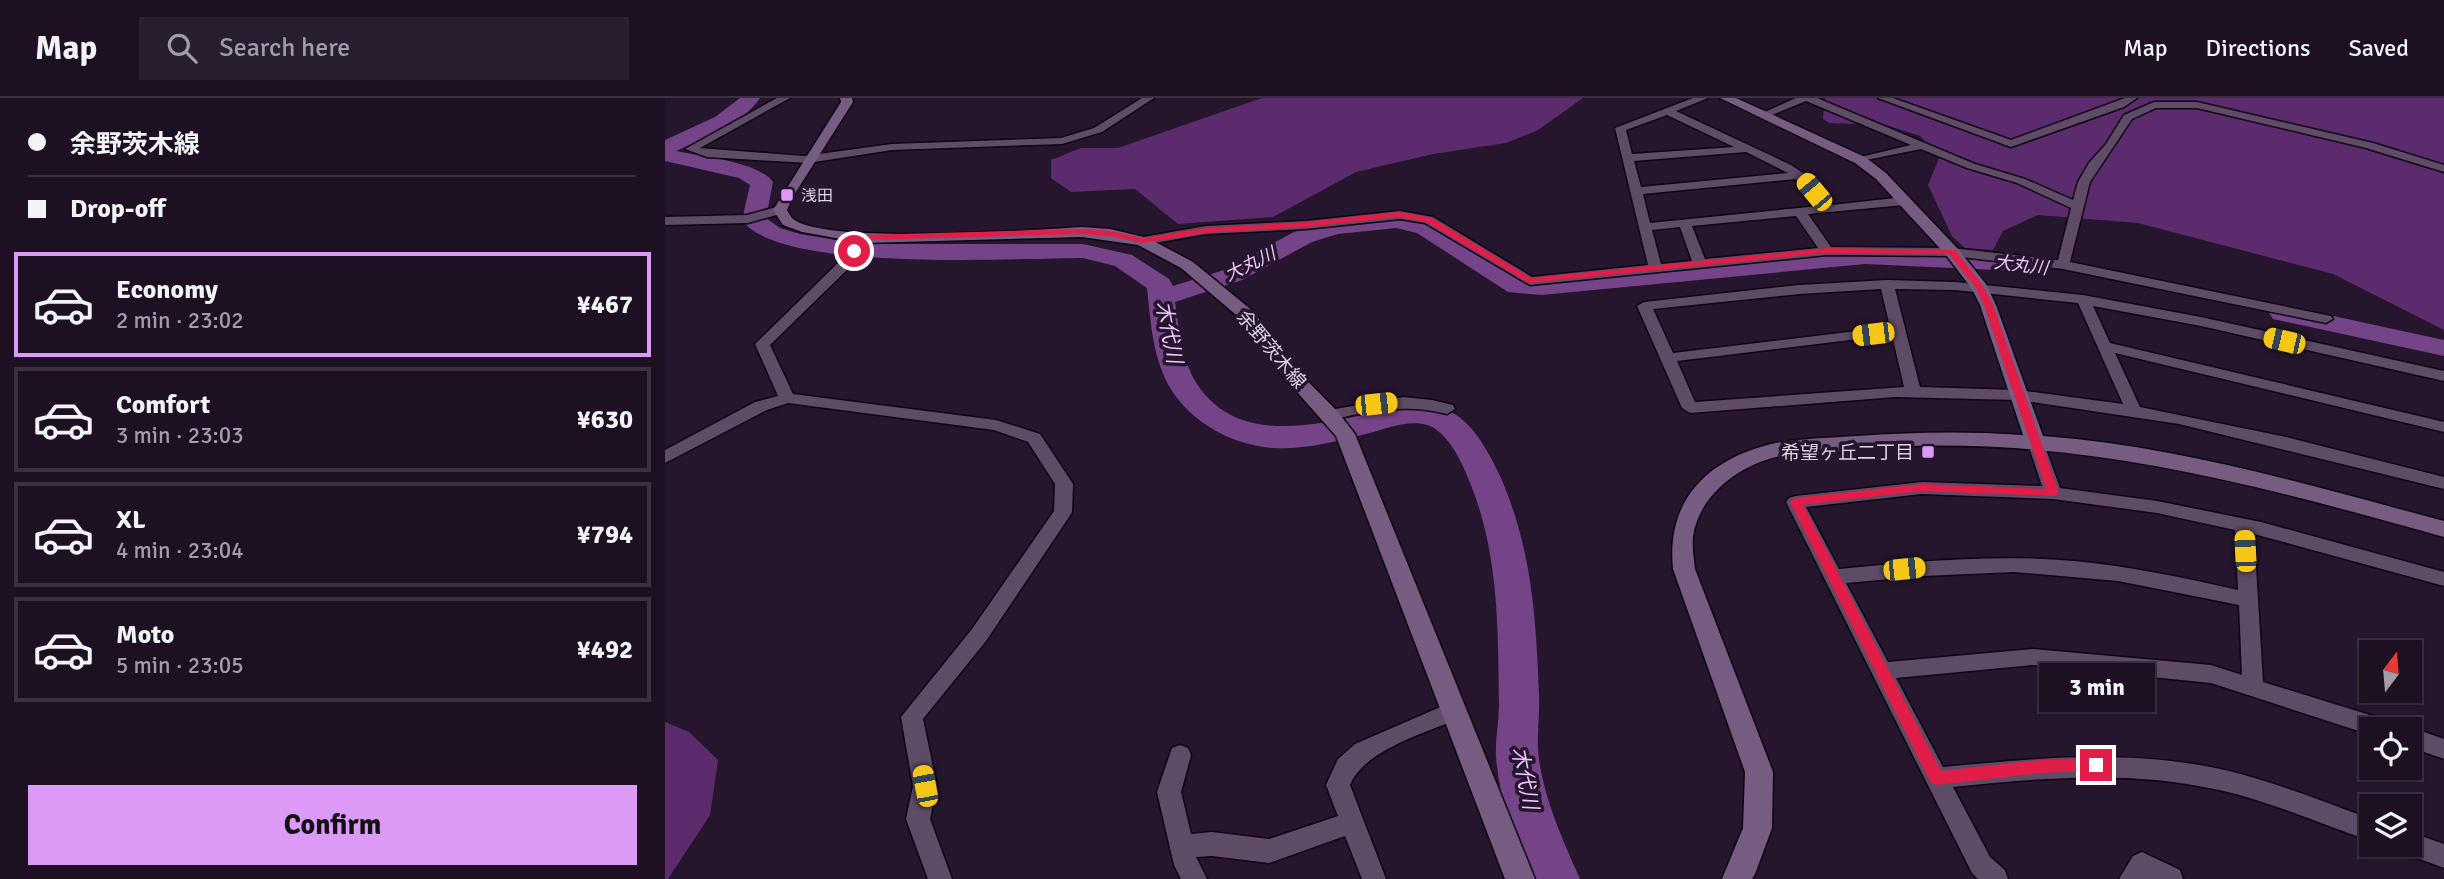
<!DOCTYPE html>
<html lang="en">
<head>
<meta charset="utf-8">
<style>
	:root { --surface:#1c1022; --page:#291e2f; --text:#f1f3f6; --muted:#a09da5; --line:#3a3040; --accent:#dc99f5 }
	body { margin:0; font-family:Signika,"Noto Sans JP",sans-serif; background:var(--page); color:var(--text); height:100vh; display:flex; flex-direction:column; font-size:26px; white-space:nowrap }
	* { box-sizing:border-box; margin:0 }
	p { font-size:23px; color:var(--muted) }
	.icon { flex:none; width:38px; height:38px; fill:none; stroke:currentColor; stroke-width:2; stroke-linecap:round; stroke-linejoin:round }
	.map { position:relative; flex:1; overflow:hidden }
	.drawer { display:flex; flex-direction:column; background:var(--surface); width:665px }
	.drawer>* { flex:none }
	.banner { display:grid; align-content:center; height:154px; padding:0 28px; background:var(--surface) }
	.needle { width:46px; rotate:16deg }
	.fabs { position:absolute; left:1694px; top:542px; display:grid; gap:14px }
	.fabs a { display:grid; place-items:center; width:63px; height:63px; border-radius:0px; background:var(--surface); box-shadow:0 2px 5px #0004,0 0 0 2px var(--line); font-size:35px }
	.end { position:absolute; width:32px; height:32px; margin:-16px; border:9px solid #e11d48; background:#fff; box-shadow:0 0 0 4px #fff }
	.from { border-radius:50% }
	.bubble { position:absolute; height:49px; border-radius:0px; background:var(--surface); box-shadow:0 2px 5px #0004,0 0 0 2px var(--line); font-size:23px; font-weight:800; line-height:49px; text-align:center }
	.car { position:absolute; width:21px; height:42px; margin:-21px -10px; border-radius:9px; box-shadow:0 0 5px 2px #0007; background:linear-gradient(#f5c518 24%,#345 0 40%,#f5c518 0 76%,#345 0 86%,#f5c518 0) }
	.banner b { display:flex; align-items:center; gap:24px; height:66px; font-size:26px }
	.banner b+b { border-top:2px solid var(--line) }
	.banner i { width:18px; height:18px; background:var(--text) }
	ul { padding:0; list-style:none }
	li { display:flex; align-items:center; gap:21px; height:105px; margin:0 14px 10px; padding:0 14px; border:4px solid var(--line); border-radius:0px }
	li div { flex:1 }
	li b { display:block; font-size:26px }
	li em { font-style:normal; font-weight:800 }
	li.active { border-color:var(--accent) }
	li>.icon { width:63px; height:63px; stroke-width:1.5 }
	.cta { display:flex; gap:14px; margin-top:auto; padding:14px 28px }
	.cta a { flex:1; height:80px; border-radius:0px; background:var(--accent); color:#111; font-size:28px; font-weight:800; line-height:80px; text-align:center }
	header { display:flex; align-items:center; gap:42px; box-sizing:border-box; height:98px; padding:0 35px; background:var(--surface); border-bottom:2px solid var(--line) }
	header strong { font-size:33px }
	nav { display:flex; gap:38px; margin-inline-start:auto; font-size:24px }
	.search { width:490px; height:63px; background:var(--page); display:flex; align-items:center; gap:18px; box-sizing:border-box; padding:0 24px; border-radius:0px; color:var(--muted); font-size:26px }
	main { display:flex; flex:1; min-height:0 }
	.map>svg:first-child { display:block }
</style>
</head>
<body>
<header>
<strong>Map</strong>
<div class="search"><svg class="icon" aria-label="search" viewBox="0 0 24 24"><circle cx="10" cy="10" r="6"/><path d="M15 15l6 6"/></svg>Search here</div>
<nav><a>Map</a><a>Directions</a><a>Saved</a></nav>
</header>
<main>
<section class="drawer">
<div class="banner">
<b><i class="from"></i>余野茨木線</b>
<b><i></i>Drop-off</b>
</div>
<ul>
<li class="active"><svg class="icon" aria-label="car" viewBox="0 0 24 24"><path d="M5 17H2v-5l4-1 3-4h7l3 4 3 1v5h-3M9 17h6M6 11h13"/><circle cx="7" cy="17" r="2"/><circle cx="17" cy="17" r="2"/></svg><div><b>Economy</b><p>2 min · 23:02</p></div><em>¥467</em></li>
<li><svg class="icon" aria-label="car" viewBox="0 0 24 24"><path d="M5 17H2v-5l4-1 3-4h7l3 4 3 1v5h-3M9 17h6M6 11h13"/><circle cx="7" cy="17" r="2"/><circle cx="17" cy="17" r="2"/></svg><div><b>Comfort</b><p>3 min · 23:03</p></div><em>¥630</em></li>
<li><svg class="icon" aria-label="car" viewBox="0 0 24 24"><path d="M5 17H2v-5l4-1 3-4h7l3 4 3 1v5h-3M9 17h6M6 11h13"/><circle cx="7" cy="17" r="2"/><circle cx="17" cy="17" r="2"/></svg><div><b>XL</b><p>4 min · 23:04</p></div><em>¥794</em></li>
<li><svg class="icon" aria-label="car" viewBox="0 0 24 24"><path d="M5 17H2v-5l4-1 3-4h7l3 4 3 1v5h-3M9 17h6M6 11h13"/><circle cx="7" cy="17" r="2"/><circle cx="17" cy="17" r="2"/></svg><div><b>Moto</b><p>5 min · 23:05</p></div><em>¥492</em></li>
</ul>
<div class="cta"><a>Confirm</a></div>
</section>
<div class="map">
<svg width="1779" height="781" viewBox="0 0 1779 781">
	<rect width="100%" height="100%" fill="#26162d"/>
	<g fill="#5c2b6d">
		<path d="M597 0H918L873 32 841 45 768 56 691 74 608 119 513 126 470 91 406 94 386 80V62L416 50H453Z"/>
		<path d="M1160 0H1779V232L1668 176 1473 125 1373 117 1338 133 1328 152 1300 150 1287 138 1263 87 1275 58 1255 38 1221 27 1164 25 1158 21Z"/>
		<path d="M0 624 24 634 53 662 45 717 3 781H0Z"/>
	</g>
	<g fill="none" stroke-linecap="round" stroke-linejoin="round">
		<g fill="#754387" fill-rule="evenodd">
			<path d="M75 0H95C75 29 41 39 11 53 35 58 94 64 108 84L101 120 115 130 135 136 195 146H418L467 157 504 181 508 188 559 172 629 134 670 122 731 116 768 125 858 180 876 181 1200 150 1373 158 1382 161 1386 166 1382 171 1373 174 1200 166 876 197 843 194 752 135 731 130 673 136 647 144 577 182 510 204C514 230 517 263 532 286 570 344 641 329 697 317 729 310 765 297 794 319 813 333 826 359 836 380 867 452 871 520 874 597 875 618 871 640 874 661 880 704 898 742 915 781H865C849 744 834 699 831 659 830 641 834 624 834 606 833 531 834 458 806 387 798 368 790 347 773 333 753 316 720 332 697 337 669 344 637 352 608 350 564 347 517 320 499 278 487 251 485 218 482 190L450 168 418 160C352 160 114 175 77 122L85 87 74 80 0 63V42L50 19Z"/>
			<path d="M1618 207 1779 242V258L1608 221 1604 215 1608 209Z"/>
		</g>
		<g stroke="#0f0314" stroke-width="3">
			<g id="street">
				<path d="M112 0H125L35 50 139 58 227 46 396 40 429 30 477 0H489L437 34 397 46 227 52 143 65 42 59 20 51Z"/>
				<path d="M1028 0H1043L1011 13 1126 67 1138 75 1167 107 1239 99 1245 103 1239 107 1143 116 1166 149 1287 150 1393 162 1406 110 1352 85 1302 70 1256 51 1191 64V60L1246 47 1141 3 1102 19 1093 17 1131 0H1152L1310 66 1360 81 1408 102 1413 84 1424 65 1441 46 1459 17 1489 4H1532L1708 45 1779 67V74L1701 50 1532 10H1491L1467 21 1425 84 1405 164 1666 218 1668 221 1661 225 1398 171 1287 158 1162 157 865 187 760 125 735 121 641 131 541 136 478 147 472 143 478 139 541 128 641 123 735 113 768 119 867 179 983 167 950 30ZM1002 17 1069 49 967 56 961 32ZM1081 54 1123 75 976 89 969 63ZM1131 81 1154 108 985 125 978 96ZM1131 118 1153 150 1040 161 1027 128ZM1015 129 1027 163 996 166 987 132Z"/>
				<path d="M1213 0H1228L1346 42 1460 0H1472L1459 9 1346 49Z"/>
				<path d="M115 108 119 109V115L83 125 0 127V119L82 117Z"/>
				<path d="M198 136 204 140 186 168 105 247 128 296 331 322 375 336 408 386 407 414 404 419 321 543 258 621 272 688 265 721 287 781H263L241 721 248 688 236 619 307 531 389 413 390 386 363 344 329 332 123 305 102 312 0 365V352L90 304 113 298 90 246 176 162 193 137Z"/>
				<path d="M1222 182 1290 184 1418 197 1536 219 1779 273V283L1536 228 1428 208 1445 245 1779 324V334L1450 255 1475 309 1621 339 1779 379V391L1514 326 1353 302 1230 299 1025 315 1017 310 972 208 979 204 1134 187ZM1216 191 1225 229 1008 255 988 211 1134 196ZM1230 191 1290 192 1413 205 1458 306 1353 292 1255 289ZM1227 237 1239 289 1030 304 1012 263Z"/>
				<path d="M738 299 767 302 788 307 790 311 782 316C741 305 705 313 665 322L657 317 659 313Z"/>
				<path d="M1370 338 1378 343 1395 390 1492 403 1596 424 1779 474V488L1589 436 1598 584 1721 622 1729 625 1732 632H1706V637L1546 585 1368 567 1231 580 1278 669C1361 661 1445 653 1528 666 1589 675 1648 700 1706 721V743C1654 726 1603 702 1549 691 1464 672 1374 680 1288 689L1325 759 1340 772 1343 781H1313L1307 775 1121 404 1124 400 1130 398 1257 384 1377 388 1362 343ZM1257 396 1388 401 1492 415 1570 432 1573 492C1519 480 1465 468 1409 463 1331 456 1252 463 1174 471L1141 409ZM1349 474 1453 483 1574 507 1577 577 1546 567 1368 551 1223 564 1181 485 1259 478Z"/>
				<path d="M787 604 795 606 798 613 795 620C761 635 699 652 685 687L721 781H697L680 738 604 765 547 758 531 759 542 781H516L509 767 492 694 507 650 515 647 523 650 526 657 516 694 526 736 547 734 604 741 673 718 661 687 673 661 690 646Z"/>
				<path d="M1745 629 1779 641V661L1745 649V632H1738Z"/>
				<path d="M1745 734 1779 746V770L1736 754 1733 747H1745Z"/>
				<path d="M1477 754 1515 772 1518 781H1454L1468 758Z"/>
			</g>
		</g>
		<g stroke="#0f0314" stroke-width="3">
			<g id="secondary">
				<path d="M175 0H187L188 4 129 97 122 112C124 115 126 119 128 121 162 147 367 132 417 129L445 131 483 140 528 164 589 214 628 268 672 313 690 336 870 781H840L671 338 616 276 577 222 516 170 473 147 417 139 198 145 137 134 118 127 108 112 176 4Z"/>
				<path d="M1055 0H1071L1200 59 1221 75 1293 151 1321 186 1331 207 1378 338C1515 348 1647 388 1779 423V439C1578 383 1402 334 1190 351 1164 354 1136 353 1111 359 1073 368 1033 399 1028 439 1027 450 1029 461 1030 471L1108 674 1107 730 1090 776 1087 781H1057L1078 730 1080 674 1008 471C1001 402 1042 362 1106 346 1134 340 1164 340 1192 338 1247 334 1303 333 1358 337L1315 207 1307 191 1281 157 1211 81 1190 65Z"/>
			</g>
		</g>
		<use href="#street" fill="#5e4c66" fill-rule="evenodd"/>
		<use href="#secondary" fill="#765c80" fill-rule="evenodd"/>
	</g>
	<path fill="#e11d48" d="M734 114 767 120 866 180 1162 150 1290 152 1318 188 1328 207 1394 395 1392 398 1257 393 1138 407 1276 673 1376 662 1431 660 1439 667 1436 672 1376 675 1272 687 1266 685 1125 404 1130 400 1257 386 1381 391 1319 207 1311 190 1284 156 1162 155 864 185 761 124 734 119 641 129 541 135 478 145 445 138 417 136 200 142 192 154 185 153 198 137 417 131 445 133 478 140 541 130 641 124Z"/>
	<g fill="#dc99f5" stroke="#26162d" stroke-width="2.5">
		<rect x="115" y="90" width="14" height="14" rx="3.5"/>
		<rect x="1256" y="347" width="14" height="14" rx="3.5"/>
	</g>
	<g text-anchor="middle" stroke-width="7" stroke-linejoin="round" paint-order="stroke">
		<g font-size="16" fill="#ded3e2" stroke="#26162d" text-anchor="start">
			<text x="136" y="103">浅田</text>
		</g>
		<g font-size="18" font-style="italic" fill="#eec5fe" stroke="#26162d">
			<text transform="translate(585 166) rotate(-26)" y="6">大丸川</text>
			<text transform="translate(1356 167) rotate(7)" y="6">大丸川</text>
		</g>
		<g font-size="19" fill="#ded3e2" stroke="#26162d">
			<text transform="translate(607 251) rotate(50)" y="7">余野茨木線</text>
		</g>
		<g font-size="19" fill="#ded3e2" stroke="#26162d" text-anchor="end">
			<text x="1249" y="361">希望ヶ丘二丁目</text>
		</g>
		<g font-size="21" font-style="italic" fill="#eec5fe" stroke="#26162d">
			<text transform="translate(504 234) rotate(79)" y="7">木代川</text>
			<text transform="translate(860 680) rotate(79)" y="7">木代川</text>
		</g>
	</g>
</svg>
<div class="fabs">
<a><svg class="needle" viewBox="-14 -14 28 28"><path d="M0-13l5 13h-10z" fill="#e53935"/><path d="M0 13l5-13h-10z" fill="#a09da5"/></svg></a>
<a><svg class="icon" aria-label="locate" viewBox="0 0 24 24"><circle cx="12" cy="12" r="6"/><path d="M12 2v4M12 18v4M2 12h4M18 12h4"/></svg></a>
<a><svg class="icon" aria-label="layers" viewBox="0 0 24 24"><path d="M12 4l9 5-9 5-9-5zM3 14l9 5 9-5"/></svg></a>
</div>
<i class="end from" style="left:189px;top:153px"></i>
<i class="end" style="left:1431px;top:667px"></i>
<div class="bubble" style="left:1374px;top:565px;width:116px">3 min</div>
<i class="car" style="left:1149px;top:94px;rotate:320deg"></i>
<i class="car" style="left:1208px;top:236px;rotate:263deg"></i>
<i class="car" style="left:1619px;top:243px;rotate:283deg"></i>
<i class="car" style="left:711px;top:306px;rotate:84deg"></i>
<i class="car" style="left:1580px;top:453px;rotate:357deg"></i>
<i class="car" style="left:1239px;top:471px;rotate:84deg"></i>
<i class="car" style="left:260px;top:688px;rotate:349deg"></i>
</div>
</main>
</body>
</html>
